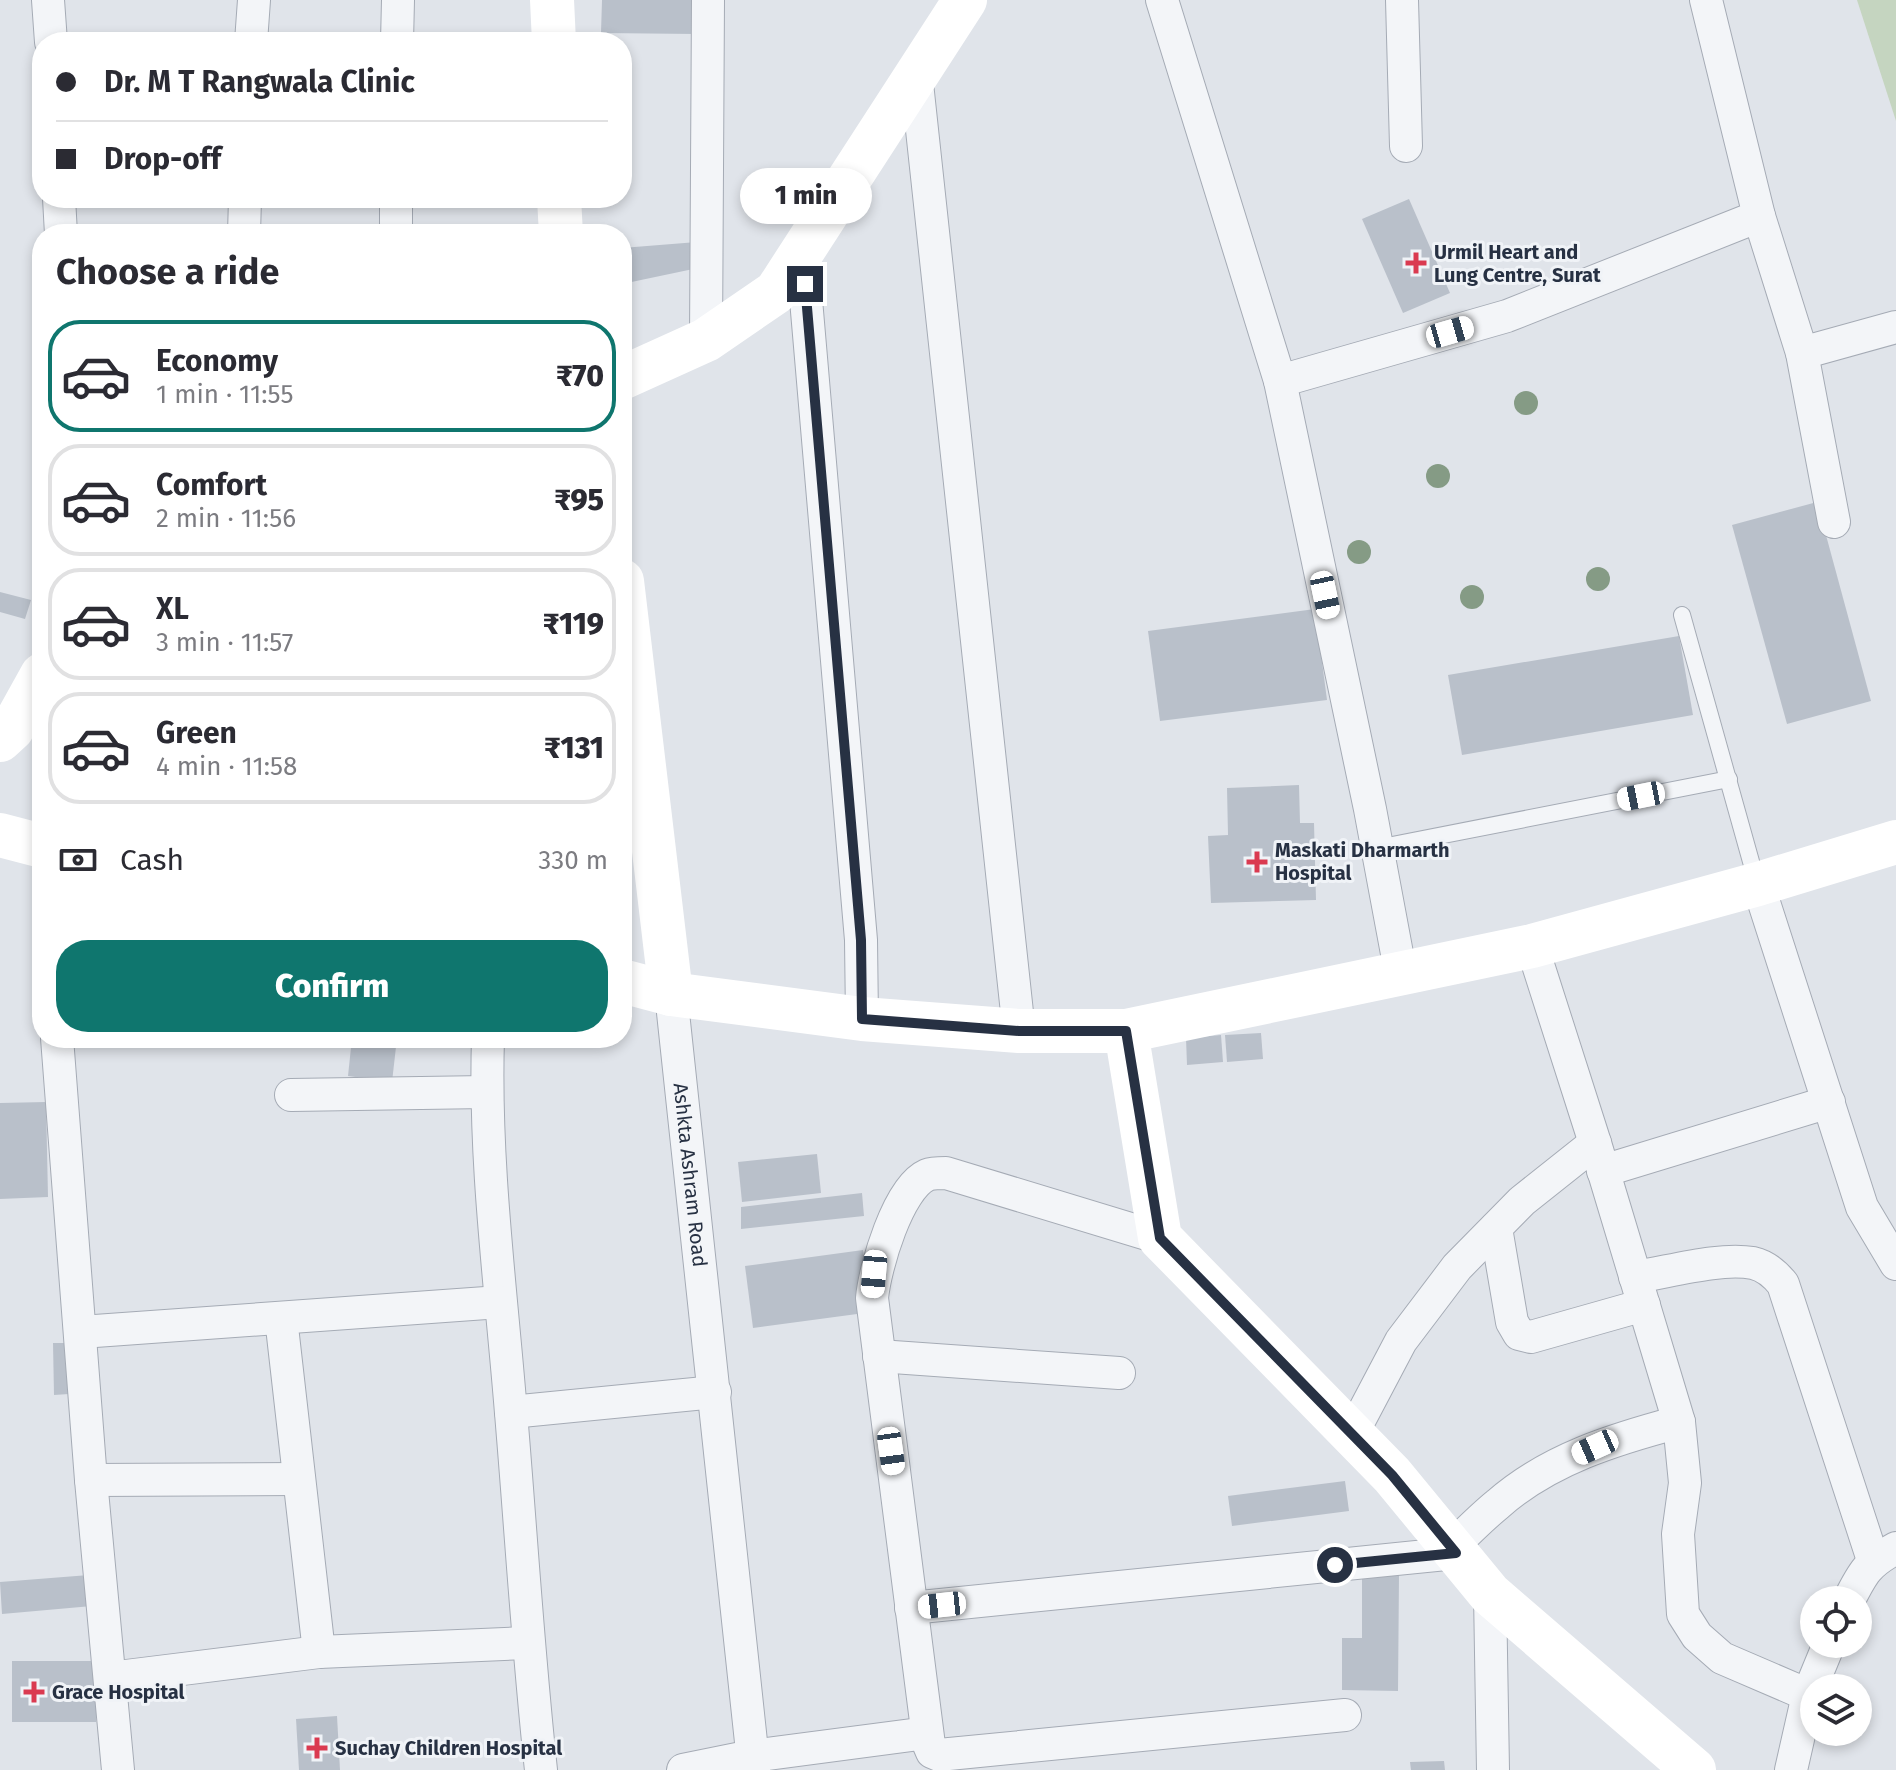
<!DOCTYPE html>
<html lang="en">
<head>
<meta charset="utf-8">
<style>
	:root { --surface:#fff; --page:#f7f7f7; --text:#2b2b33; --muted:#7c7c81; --line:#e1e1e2; --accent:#0f766e }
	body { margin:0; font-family:"Fira Sans",sans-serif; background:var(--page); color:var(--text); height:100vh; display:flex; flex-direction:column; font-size:30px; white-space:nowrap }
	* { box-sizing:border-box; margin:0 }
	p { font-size:26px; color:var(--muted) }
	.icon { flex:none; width:44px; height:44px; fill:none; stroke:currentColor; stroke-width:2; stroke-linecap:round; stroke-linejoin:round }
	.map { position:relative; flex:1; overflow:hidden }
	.side { position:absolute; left:32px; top:224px; width:600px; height:824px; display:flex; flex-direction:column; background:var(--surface); border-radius:32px; box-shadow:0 4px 12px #0003 }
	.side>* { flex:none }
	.hud { position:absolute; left:32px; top:32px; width:600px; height:176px; border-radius:32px; box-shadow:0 4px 12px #0003; display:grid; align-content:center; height:176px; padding:0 24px; background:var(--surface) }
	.tools { position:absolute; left:1800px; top:1586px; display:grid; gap:16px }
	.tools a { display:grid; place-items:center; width:72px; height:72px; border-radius:50%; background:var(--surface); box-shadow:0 4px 12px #0003; font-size:40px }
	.end { position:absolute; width:36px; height:36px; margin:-18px; border:10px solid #273143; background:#fff; box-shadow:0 0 0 4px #fff }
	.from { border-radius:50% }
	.bubble { position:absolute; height:56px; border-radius:28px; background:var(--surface); box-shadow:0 4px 12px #0003; font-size:26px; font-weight:800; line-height:56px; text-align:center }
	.car { position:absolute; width:24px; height:48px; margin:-24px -12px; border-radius:10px; box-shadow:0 0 6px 2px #0007; background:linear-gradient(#fff 24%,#345 0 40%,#fff 0 76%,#345 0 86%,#fff 0) }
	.hud b { display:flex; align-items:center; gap:28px; height:76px; font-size:30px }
	.hud b+b { border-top:2px solid var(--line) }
	.hud i { width:20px; height:20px; background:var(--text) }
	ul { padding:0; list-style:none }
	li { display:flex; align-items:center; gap:24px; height:112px; margin:0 16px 12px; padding:0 8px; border:4px solid var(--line); border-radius:32px }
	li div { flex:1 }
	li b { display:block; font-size:30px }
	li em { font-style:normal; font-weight:800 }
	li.selected { border-color:var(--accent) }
	li>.icon { width:72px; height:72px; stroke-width:1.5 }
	h2 { padding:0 24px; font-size:36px; line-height:96px }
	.pay { display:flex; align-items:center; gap:20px; height:88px; padding:0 24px; font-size:30px }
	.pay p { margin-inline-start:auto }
	.primary-button { display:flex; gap:16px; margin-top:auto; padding:16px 24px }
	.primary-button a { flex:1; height:92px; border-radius:32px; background:var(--accent); color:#fff; font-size:32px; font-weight:800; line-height:92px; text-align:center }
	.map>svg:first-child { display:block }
</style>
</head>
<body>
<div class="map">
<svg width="1896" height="1770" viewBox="0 0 1896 1770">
	<rect width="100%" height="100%" fill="#e0e4ea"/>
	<path fill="#c5d5c0" d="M1857 0H1896V121Z"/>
	<g fill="#b9c0ca">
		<path d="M602 0H696V34L601 33Z"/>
		<path d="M1409 199 1450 293 1403 313 1362 219Z"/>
		<path d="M697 242 698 268 622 284V248Z"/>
		<path d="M1817 502 1871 701 1787 724 1732 525Z"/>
		<path d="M0 592 31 600 25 619 0 612Z"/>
		<path d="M1315 609 1327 700 1160 721 1148 631Z"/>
		<path d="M1679 636 1693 715 1462 755 1448 675Z"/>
		<path d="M622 774H629L630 851H622Z"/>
		<path d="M1299 785 1300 823H1314L1316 900 1211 903 1208 836 1228 835 1227 788Z"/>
		<path d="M1261 1033 1263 1059 1227 1062 1225 1035Z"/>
		<path d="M1221 1035 1223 1062 1187 1065 1186 1038Z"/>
		<path d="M352 1038H397L392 1082 348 1076Z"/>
		<path d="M46 1102 48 1197 0 1199V1103Z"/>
		<path d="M817 1154 821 1193 742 1202 738 1162Z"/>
		<path d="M862 1193 864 1216 741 1229V1207Z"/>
		<path d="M863 1250 872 1312 753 1328 745 1266Z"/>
		<path d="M53 1343H67L69 1394 54 1395Z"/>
		<path d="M1345 1481 1349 1511 1232 1526 1228 1496Z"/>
		<path d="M89 1575 92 1606 2 1614 0 1582Z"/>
		<path d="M1362 1575H1399L1398 1691 1342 1690V1638H1362Z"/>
		<rect x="12" y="1661" width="84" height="61"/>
		<path d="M337 1716 340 1770H299L296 1719Z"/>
		<path d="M1444 1761 1445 1770H1411L1410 1762Z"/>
	</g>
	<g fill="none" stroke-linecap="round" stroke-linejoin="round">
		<g stroke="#a5abb5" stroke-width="18">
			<g id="lane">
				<path d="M1682 615 1757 883"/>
				<path d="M1377 848 1729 779"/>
			</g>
		</g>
		<g stroke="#a5abb5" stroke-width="34">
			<g id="street">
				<path d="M48 0 51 42"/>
				<path d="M1162 0 1280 381 1370 809 1401 975"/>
				<path d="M1402 0 1406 146"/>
				<path d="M1706 0 1759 216 1802 353 1834 522"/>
				<path d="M251 42 254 0"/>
				<path d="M397 42 398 0"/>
				<path d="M916 74 1019 1031"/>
				<path d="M59 198 61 234"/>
				<path d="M244 234 245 198"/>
				<path d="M396 234V198"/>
				<path d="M802 253 861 940 862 1019"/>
				<path d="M706 340 708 0"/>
				<path d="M1802 353 1896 327"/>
				<path d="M1280 381 1507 316 1759 216"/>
				<path d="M1758 884 1862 1207 1896 1264"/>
				<path d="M1532 946 1595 1143 1679 1422 1685 1483 1678 1534 1683 1614 1697 1636 1722 1658 1808 1695"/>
				<path id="s1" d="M671 994 754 1770"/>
				<path d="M57 1038 91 1480 118 1770"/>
				<path d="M488 1038C484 1163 501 1288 511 1413 521 1532 528 1651 541 1770"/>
				<path d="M291 1095 486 1092"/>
				<path d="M1603 1171 1829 1102"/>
				<path d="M1496 1228 1512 1322 1519 1334 1531 1337 1644 1305"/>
				<path d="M1160 1238 946 1173C940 1173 932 1173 927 1175 898 1188 875 1267 872 1298L929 1745 932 1752 939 1755 1345 1715"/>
				<path d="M1635 1277C1669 1272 1719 1257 1753 1263 1766 1266 1775 1274 1783 1284L1873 1560"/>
				<path d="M281 1318 319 1652"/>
				<path d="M81 1332 500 1302"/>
				<path d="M879 1356 1119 1373"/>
				<path d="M511 1412 715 1392"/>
				<path d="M1352 1434 1401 1341 1457 1267 1522 1201 1595 1143"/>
				<path d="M91 1480 299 1479"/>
				<path d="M1452 1547C1467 1532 1482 1517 1498 1504 1549 1459 1615 1439 1679 1422"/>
				<path d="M1490 1594 1493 1770"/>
				<path d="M1849 1600C1863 1572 1868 1563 1896 1548"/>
				<path d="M911 1608 1456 1553"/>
				<path d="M110 1678 319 1652 527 1643"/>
				<path d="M683 1770 752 1756 927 1733"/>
				<path d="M1791 1770 1808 1695 1829 1644"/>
			</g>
		</g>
		<use href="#lane" stroke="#f3f5f8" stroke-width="16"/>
		<use href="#street" stroke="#f3f5f8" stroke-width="32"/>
		<g stroke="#fff" stroke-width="44">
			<path d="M552 0 554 42"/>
			<path d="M559 198 561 234"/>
			<path d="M622 378 706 340 776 292 965 0"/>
			<path d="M622 581 671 994"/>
			<path d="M0 740 12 729 42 675"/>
			<path d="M0 835 42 846"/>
			<path d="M622 981 671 994 862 1019 1019 1031H1126L1532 946 1758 884 1896 842"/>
			<path d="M1126 1031 1160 1238 1392 1475 1490 1594 1694 1770"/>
		</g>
	</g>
	<g fill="#859b85">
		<circle cx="1526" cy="403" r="12"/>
		<circle cx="1438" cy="476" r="12"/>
		<circle cx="1359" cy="552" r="12"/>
		<circle cx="1598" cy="579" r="12"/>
		<circle cx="1472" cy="597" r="12"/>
	</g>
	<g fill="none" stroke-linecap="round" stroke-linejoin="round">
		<path stroke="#273143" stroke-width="10" d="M805 284 861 940 862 1019 1019 1031H1126L1160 1238 1392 1475 1456 1553 1335 1565"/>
	</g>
	<g fill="#da3a50" stroke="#f0f3f7" stroke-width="3">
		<path d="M1412 251h8v8h8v8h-8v8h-8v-8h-8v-8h8z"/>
		<path d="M1253 850h8v8h8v8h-8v8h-8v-8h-8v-8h8z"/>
		<path d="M30 1680h8v8h8v8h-8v8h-8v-8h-8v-8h8z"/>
		<path d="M313 1736h8v8h8v8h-8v8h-8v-8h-8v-8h8z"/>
	</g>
	<g text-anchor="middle" stroke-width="6" stroke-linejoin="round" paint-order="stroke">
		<g font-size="20" font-weight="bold" fill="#273143" stroke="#f0f3f7" text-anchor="start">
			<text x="1434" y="259">Urmil Heart and<tspan x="1434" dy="23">Lung Centre, Surat</tspan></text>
			<text x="1275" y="857">Maskati Dharmarth<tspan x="1275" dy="23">Hospital</tspan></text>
			<text x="52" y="1699">Grace Hospital</text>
			<text x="335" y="1755">Suchay Children Hospital</text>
		</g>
		<g font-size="20" fill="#273143" stroke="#f0f3f7">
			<text dy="7" stroke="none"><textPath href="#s1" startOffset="182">Ashkta Ashram Road</textPath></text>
		</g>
	</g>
</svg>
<div class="tools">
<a><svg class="icon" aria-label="locate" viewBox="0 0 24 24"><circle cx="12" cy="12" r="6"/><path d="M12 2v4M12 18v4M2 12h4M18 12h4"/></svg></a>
<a><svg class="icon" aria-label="layers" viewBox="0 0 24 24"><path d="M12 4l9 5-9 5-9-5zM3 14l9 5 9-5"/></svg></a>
</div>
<i class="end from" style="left:1335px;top:1565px"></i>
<i class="end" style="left:805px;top:284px"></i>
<div class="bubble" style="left:740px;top:168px;width:132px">1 min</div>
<i class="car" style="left:1450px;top:332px;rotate:74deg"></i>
<i class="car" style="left:1325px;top:595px;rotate:168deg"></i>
<i class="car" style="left:1641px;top:796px;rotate:259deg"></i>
<i class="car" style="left:874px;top:1274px;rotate:185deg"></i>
<i class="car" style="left:1595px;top:1447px;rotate:246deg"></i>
<i class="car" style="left:891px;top:1451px;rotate:172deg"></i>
<i class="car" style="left:942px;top:1605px;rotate:264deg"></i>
<div class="hud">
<b><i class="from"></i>Dr. M T Rangwala Clinic</b>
<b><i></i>Drop-off</b>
</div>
<section class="side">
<h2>Choose a ride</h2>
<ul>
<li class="selected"><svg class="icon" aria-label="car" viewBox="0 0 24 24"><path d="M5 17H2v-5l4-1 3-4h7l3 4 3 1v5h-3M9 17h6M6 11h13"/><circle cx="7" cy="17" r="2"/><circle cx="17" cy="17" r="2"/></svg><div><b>Economy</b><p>1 min · 11:55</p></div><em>₹70</em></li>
<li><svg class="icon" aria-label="car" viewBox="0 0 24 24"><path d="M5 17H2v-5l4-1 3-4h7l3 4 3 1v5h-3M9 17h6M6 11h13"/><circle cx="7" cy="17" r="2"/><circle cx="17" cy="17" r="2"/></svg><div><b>Comfort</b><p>2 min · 11:56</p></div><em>₹95</em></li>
<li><svg class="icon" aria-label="car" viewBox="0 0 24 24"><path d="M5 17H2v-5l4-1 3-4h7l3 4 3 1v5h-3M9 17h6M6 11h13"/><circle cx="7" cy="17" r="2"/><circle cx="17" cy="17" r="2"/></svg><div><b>XL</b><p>3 min · 11:57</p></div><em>₹119</em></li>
<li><svg class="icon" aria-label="car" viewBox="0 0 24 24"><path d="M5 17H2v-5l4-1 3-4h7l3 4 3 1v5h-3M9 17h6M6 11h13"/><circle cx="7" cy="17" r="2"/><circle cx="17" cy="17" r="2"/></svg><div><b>Green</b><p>4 min · 11:58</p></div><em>₹131</em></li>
</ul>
<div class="pay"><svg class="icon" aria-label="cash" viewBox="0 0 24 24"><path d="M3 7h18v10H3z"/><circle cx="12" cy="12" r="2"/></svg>Cash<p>330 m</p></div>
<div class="primary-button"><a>Confirm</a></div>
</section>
</div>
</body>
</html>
